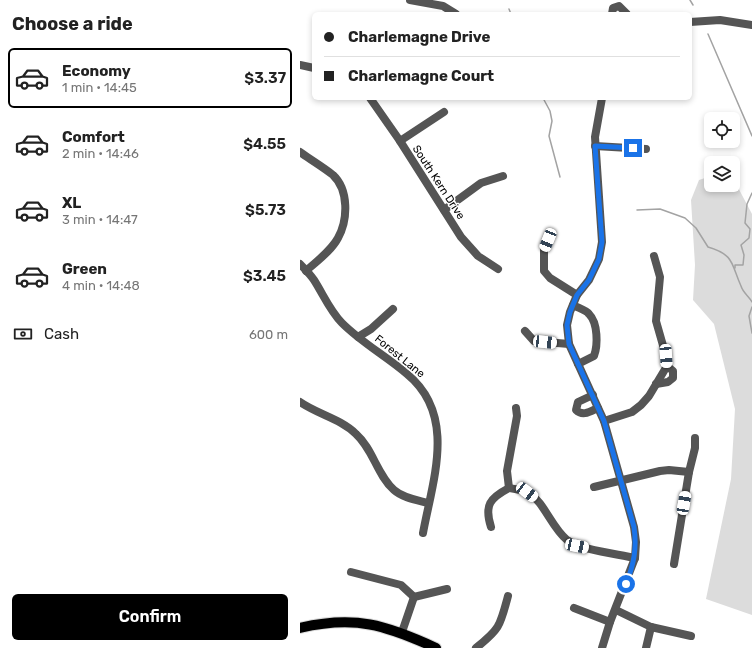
<!DOCTYPE html>
<html lang="en">
<head>
<meta charset="utf-8">
<style>
	:root { --surface:#fff; --page:#f2f2f2; --text:#222; --muted:#767676; --line:#e0e0e0; --accent:#000 }
	body { margin:0; font-family:Rubik,sans-serif; background:var(--page); color:var(--text); height:100vh; display:flex; flex-direction:column; font-size:15px; white-space:nowrap }
	* { box-sizing:border-box; margin:0 }
	p { font-size:13px; color:var(--muted) }
	.icon { flex:none; width:22px; height:22px; fill:none; stroke:currentColor; stroke-width:2; stroke-linecap:round; stroke-linejoin:round }
	.map { position:relative; flex:1; overflow:hidden }
	.side { display:flex; flex-direction:column; background:var(--surface); width:300px }
	.side>* { flex:none }
	.guide { position:absolute; left:12px; top:12px; width:380px; height:88px; border-radius:6px; box-shadow:0 2px 6px #0003; display:grid; align-content:center; height:88px; padding:0 12px; background:var(--surface) }
	.buttons { position:absolute; left:404px; top:112px; display:grid; gap:8px }
	.buttons a { display:grid; place-items:center; width:36px; height:36px; border-radius:6px; background:var(--surface); box-shadow:0 2px 6px #0003; font-size:20px }
	.end { position:absolute; width:18px; height:18px; margin:-9px; border:5px solid #1a73e8; background:#fff; box-shadow:0 0 0 2px #fff }
	.from { border-radius:50% }
	.car { position:absolute; width:12px; height:24px; margin:-12px -6px; border-radius:5px; box-shadow:0 0 3px 1px #0007; background:linear-gradient(#fff 24%,#345 0 40%,#fff 0 76%,#345 0 86%,#fff 0) }
	.guide b { display:flex; align-items:center; gap:14px; height:38px; font-size:15px }
	.guide b+b { border-top:1px solid var(--line) }
	.guide i { width:10px; height:10px; background:var(--text) }
	ul { padding:0; list-style:none }
	li { display:flex; align-items:center; gap:12px; height:60px; margin:0 8px 6px; padding:0 4px; border:2px solid transparent; border-radius:6px }
	li div { flex:1 }
	li b { display:block; font-size:15px }
	li em { font-style:normal; font-weight:600 }
	li.current { border-color:var(--accent) }
	li>.icon { width:36px; height:36px; stroke-width:1.5 }
	h2 { padding:0 12px; font-size:18px; line-height:48px }
	.pay { display:flex; align-items:center; gap:10px; height:44px; padding:0 12px; font-size:15px }
	.pay p { margin-inline-start:auto }
	.action { display:flex; gap:8px; margin-top:auto; padding:8px 12px }
	.action a { flex:1; height:46px; border-radius:6px; background:var(--accent); color:#fff; font-size:16px; font-weight:600; line-height:46px; text-align:center }
	main { display:flex; flex:1; min-height:0 }
	.map>svg:first-child { display:block }
</style>
</head>
<body>
<main>
<section class="side">
<h2>Choose a ride</h2>
<ul>
<li class="current"><svg class="icon" aria-label="car" viewBox="0 0 24 24"><path d="M5 17H2v-5l4-1 3-4h7l3 4 3 1v5h-3M9 17h6M6 11h13"/><circle cx="7" cy="17" r="2"/><circle cx="17" cy="17" r="2"/></svg><div><b>Economy</b><p>1 min · 14:45</p></div><em>$3.37</em></li>
<li><svg class="icon" aria-label="car" viewBox="0 0 24 24"><path d="M5 17H2v-5l4-1 3-4h7l3 4 3 1v5h-3M9 17h6M6 11h13"/><circle cx="7" cy="17" r="2"/><circle cx="17" cy="17" r="2"/></svg><div><b>Comfort</b><p>2 min · 14:46</p></div><em>$4.55</em></li>
<li><svg class="icon" aria-label="car" viewBox="0 0 24 24"><path d="M5 17H2v-5l4-1 3-4h7l3 4 3 1v5h-3M9 17h6M6 11h13"/><circle cx="7" cy="17" r="2"/><circle cx="17" cy="17" r="2"/></svg><div><b>XL</b><p>3 min · 14:47</p></div><em>$5.73</em></li>
<li><svg class="icon" aria-label="car" viewBox="0 0 24 24"><path d="M5 17H2v-5l4-1 3-4h7l3 4 3 1v5h-3M9 17h6M6 11h13"/><circle cx="7" cy="17" r="2"/><circle cx="17" cy="17" r="2"/></svg><div><b>Green</b><p>4 min · 14:48</p></div><em>$3.45</em></li>
</ul>
<div class="pay"><svg class="icon" aria-label="cash" viewBox="0 0 24 24"><path d="M3 7h18v10H3z"/><circle cx="12" cy="12" r="2"/></svg>Cash<p>600 m</p></div>
<div class="action"><a>Confirm</a></div>
</section>
<div class="map">
<svg width="452" height="648" viewBox="0 0 452 648">
	<rect width="100%" height="100%" fill="#fff"/>
	<path fill="#dcdcdc" d="M411 176V185H433V178L452 214V615L406 599 431 479 435 409 414 324 393 300 395 265 391 200 399 180Z"/>
	<g fill="none" stroke-linecap="round" stroke-linejoin="round">
		<g stroke="#a3a3a3" stroke-width="1.5">
			<path d="M390 0 393 5"/>
			<path d="M209 9 211 14"/>
			<path d="M408 34 452 136"/>
			<path d="M243 98 250 111 252 121 249 136 260 177"/>
			<path d="M337 210 360 209 385 218 396 228 408 247C435 255 431 264 441 286 443 293 449 296 452 302"/>
			<path d="M435 268V265H443L444 255 441 245 449 238 450 229 445 223 447 204 452 193"/>
			<path d="M452 307 449 316 452 333"/>
		</g>
		<g stroke="#dbdbdb" stroke-width="12">
			<path id="major" d="M0 628C55 615 86 625 136 648"/>
		</g>
		<g stroke="#555" stroke-width="8">
			<path d="M110 0 143 6 156 14"/>
			<path d="M312 14 313 8 319 6 327 14"/>
			<path d="M390 22 420 20 452 25"/>
			<path d="M0 65 14 68"/>
			<path d="M70 98 100 141 161 237 178 256 198 269"/>
			<path d="M100 141 144 112"/>
			<path d="M295 146 346 149"/>
			<path d="M0 152C11 160 23 167 33 175 49 190 48 220 38 238 31 251 17 261 6 271"/>
			<path d="M144 210 181 183 203 176"/>
			<path d="M248 240 244 250V271L250 278 277 295"/>
			<path d="M0 264C5 269 10 274 14 280 23 294 30 311 42 323 62 343 86 356 107 374 157 415 133 479 123 533"/>
			<path d="M273 305C278 308 286 310 289 314 298 323 298 345 294 356L278 364"/>
			<path d="M225 331 234 341 269 344"/>
			<path d="M58 337 71 329 93 309"/>
			<path d="M356 384 368 382 373 378V371L367 366"/>
			<path d="M293 395 278 402 276 410C283 417 291 411 298 408"/>
			<path d="M0 402C17 414 41 419 56 434 73 449 77 475 94 490 103 498 117 500 128 503"/>
			<path d="M304 421 332 412 341 405 349 396 367 366 366 356 356 321 360 277 354 256"/>
			<path d="M294 487 360 471 369 470 389 472"/>
			<path d="M209 488 207 471 217 416 216 408"/>
			<path d="M191 527C184 505 190 498 209 488 215 489 223 490 228 493 244 501 251 527 267 540 280 550 318 554 335 558"/>
			<path d="M374 564 389 472 395 448V438"/>
			<path d="M51 572 101 585 114 597"/>
			<path d="M114 597 147 589"/>
			<path d="M274 608 310 622"/>
			<path d="M316 610 351 627 391 636"/>
			<path d="M102 632 114 597"/>
			<path d="M176 648C200 629 200 626 208 596"/>
			<path d="M302 648 310 622 335 558 336 542 334 527 304 421 269 344 267 325 270 312 277 295 289 280 299 259 302 242 295 137 302 98"/>
			<path d="M346 648 351 627"/>
		</g>
		<use href="#major" stroke="#000" stroke-width="10"/>
	</g>
	<g fill="none" stroke-linecap="round" stroke-linejoin="round">
		<path stroke="#1a73e8" stroke-width="5" d="M326 584C334 564 337 548 334 527L304 421 269 344 267 325 270 312 277 295 289 280 299 259 302 242 295 146 333 148"/>
	</g>
	<g text-anchor="middle" stroke-width="3" stroke-linejoin="round" paint-order="stroke">
		<g font-size="11" fill="#000" stroke="#fff">
			<text transform="translate(139 182) rotate(57)" y="4">South Kern Drive</text>
			<text transform="translate(100 356) rotate(39)" y="4">Forest Lane</text>
		</g>
	</g>
</svg>
<div class="buttons">
<a><svg class="icon" aria-label="locate" viewBox="0 0 24 24"><circle cx="12" cy="12" r="6"/><path d="M12 2v4M12 18v4M2 12h4M18 12h4"/></svg></a>
<a><svg class="icon" aria-label="layers" viewBox="0 0 24 24"><path d="M12 4l9 5-9 5-9-5zM3 14l9 5 9-5"/></svg></a>
</div>
<i class="end from" style="left:326px;top:584px"></i>
<i class="end" style="left:333px;top:148px"></i>
<i class="car" style="left:248px;top:240px;rotate:202deg"></i>
<i class="car" style="left:245px;top:342px;rotate:96deg"></i>
<i class="car" style="left:366px;top:356px;rotate:176deg"></i>
<i class="car" style="left:227px;top:492px;rotate:127deg"></i>
<i class="car" style="left:384px;top:503px;rotate:10deg"></i>
<i class="car" style="left:277px;top:546px;rotate:102deg"></i>
<div class="guide">
<b><i class="from"></i>Charlemagne Drive</b>
<b><i></i>Charlemagne Court</b>
</div>
</div>
</main>
</body>
</html>
